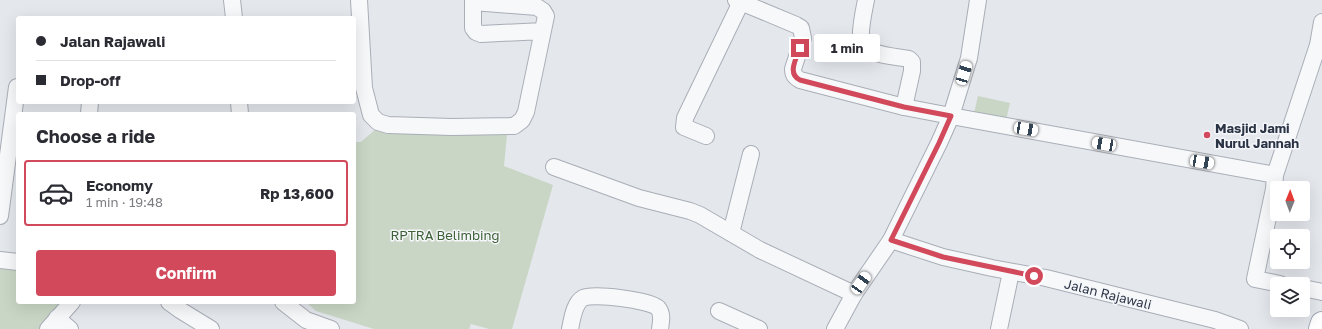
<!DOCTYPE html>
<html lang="en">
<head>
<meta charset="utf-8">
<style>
	:root { --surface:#fff; --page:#f2f2f3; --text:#2b2b33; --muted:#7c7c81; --line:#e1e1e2; --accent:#d1495b }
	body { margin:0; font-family:"Golos Text",sans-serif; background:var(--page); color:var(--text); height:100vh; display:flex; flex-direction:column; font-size:15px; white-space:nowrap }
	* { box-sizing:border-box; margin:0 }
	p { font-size:13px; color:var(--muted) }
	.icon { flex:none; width:22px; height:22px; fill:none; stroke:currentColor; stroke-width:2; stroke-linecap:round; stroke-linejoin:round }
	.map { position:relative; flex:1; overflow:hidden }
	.drawer { position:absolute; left:16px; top:112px; width:340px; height:192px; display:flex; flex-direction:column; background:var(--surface); border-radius:4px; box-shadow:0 4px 16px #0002 }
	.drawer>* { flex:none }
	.hud { position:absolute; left:16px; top:16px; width:340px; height:88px; border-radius:4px; box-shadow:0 4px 16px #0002; display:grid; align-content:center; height:88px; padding:0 20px; background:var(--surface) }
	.needle { width:26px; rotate:1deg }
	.controls { position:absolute; left:1270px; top:181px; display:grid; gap:8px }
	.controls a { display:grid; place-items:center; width:40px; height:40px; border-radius:4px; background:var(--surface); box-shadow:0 4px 16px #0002; font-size:20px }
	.end { position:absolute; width:18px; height:18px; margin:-9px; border:5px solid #d1495b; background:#fff; box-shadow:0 0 0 2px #fff }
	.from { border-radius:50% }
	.bubble { position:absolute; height:28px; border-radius:4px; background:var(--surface); box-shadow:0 4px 16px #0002; font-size:13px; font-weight:700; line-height:28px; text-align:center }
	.car { position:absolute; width:12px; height:24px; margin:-12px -6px; border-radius:5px; box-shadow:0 0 3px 1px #0007; background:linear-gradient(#fff 24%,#345 0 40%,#fff 0 76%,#345 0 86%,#fff 0) }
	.hud b { display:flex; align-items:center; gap:14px; height:38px; font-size:15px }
	.hud b+b { border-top:1px solid var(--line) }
	.hud i { width:10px; height:10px; background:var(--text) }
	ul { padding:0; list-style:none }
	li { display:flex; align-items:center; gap:12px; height:66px; margin:0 8px 6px; padding:0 12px; border:2px solid transparent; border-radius:4px }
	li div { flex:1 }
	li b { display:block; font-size:15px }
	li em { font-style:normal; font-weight:700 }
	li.on { border-color:var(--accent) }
	li>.icon { width:36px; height:36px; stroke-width:1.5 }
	h2 { padding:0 20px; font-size:18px; line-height:48px }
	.primary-button { display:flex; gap:8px; margin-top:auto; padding:8px 20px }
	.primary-button a { flex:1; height:46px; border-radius:4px; background:var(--accent); color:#fff; font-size:16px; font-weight:700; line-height:46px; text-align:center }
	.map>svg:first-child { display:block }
</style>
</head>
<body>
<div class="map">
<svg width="1322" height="329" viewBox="0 0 1322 329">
	<rect width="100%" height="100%" fill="#e4e7ec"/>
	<g fill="#c9d6c5">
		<path d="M978 96 1010 103 1006 120 974 113Z"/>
		<path d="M377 128 507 134 504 166 553 185 512 329H489L471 324 469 329H374L316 311 306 302H354V142H361Z"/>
		<path d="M0 262 18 264V302H66L40 329H0Z"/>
	</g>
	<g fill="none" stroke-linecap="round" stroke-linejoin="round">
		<g stroke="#a9aeb7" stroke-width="18">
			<g id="minor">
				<path d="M232 0 234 18"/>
				<path d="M359 0 364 88 371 115 378 122 388 125 452 127 514 126 522 120 526 112 546 16 543 11 537 7 473 2V28L476 32 481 34 543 31"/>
				<path d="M736 0 796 25 801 28 803 38 793 69C793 75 795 77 800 80L904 107 951 116 1275 175"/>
				<path d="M866 0C864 10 860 28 861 38 862 56 895 56 909 59L912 62V71L904 107"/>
				<path d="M239 102 240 114"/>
				<path d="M89 114 90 102"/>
				<path d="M706 136 684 127 685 118 741 2"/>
				<path d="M554 167 639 198 690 211 700 215 760 250 854 294"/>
				<path d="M0 216 17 87"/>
				<path d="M731 233 751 154"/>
				<path d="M891 240 943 257 992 268 1046 278 1215 320 1240 329"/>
				<path d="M0 260 18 262"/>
				<path d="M1280 284 1255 279 1274 189 1275 175 1318 45 1322 22"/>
				<path d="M1303 288 1322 292"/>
				<path d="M169 302 180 310 211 329"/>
				<path d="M283 302 306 320 331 329"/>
				<path d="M719 311 759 329"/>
				<path d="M57 318 70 329"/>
				<path d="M48 329 72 302"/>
				<path d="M570 329C572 320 574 303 583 298 593 293 650 300 658 308 663 314 661 322 660 329"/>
				<path d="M835 329 854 294 891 240 939 143 951 116 969 58 978 0"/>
				<path d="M999 329 1011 272"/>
			</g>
		</g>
		<g stroke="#a3abb8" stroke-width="24">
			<path id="primary" d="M1320 329 1322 323"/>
		</g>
		<use href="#minor" stroke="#f7f8fa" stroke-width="16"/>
		<use href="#primary" stroke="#fff" stroke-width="22"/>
	</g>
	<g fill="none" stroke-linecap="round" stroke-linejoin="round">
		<path stroke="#d1495b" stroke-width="5" d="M800 48C796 59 787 74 800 80L904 107 951 116 939 143 891 240 943 257 1034 276"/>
	</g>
	<circle fill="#d1495b" stroke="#f4f6f9" stroke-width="1.5" cx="1207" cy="135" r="4"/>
	<g text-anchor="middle" stroke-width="3" stroke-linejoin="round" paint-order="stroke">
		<g font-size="13" font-weight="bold" fill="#2b3445" stroke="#f4f6f9" text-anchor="start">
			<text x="1215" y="133">Masjid Jami<tspan x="1215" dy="15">Nurul Jannah</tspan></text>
		</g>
		<g font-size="13" fill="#3f6138" stroke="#f4f6f9">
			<text x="445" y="240">RPTRA Belimbing</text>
		</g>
		<g font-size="13" fill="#2b3445" stroke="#f4f6f9">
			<text transform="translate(1108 294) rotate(14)" y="5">Jalan Rajawali</text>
		</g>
	</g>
</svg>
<div class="controls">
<a><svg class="needle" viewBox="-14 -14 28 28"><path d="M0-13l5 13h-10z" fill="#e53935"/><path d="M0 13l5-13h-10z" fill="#7c7c81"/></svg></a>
<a><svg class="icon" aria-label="locate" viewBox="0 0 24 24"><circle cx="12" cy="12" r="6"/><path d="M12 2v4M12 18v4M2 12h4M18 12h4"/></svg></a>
<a><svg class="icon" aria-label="layers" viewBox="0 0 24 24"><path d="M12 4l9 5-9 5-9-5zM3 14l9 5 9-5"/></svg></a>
</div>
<i class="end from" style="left:1034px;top:276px"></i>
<i class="end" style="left:800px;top:48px"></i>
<div class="bubble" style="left:814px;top:34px;width:66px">1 min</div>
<i class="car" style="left:964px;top:73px;rotate:17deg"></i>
<i class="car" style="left:1026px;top:129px;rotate:100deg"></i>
<i class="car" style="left:1104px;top:144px;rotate:280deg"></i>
<i class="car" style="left:1202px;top:162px;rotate:100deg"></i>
<i class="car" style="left:861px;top:283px;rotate:35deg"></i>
<div class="hud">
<b><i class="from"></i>Jalan Rajawali</b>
<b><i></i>Drop-off</b>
</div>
<section class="drawer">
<h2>Choose a ride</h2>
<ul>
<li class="on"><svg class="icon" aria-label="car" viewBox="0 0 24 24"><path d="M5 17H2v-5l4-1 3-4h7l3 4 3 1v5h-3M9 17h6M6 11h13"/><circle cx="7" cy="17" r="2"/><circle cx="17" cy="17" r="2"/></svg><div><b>Economy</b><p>1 min · 19:48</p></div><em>Rp 13,600</em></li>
</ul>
<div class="primary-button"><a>Confirm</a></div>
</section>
</div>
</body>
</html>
